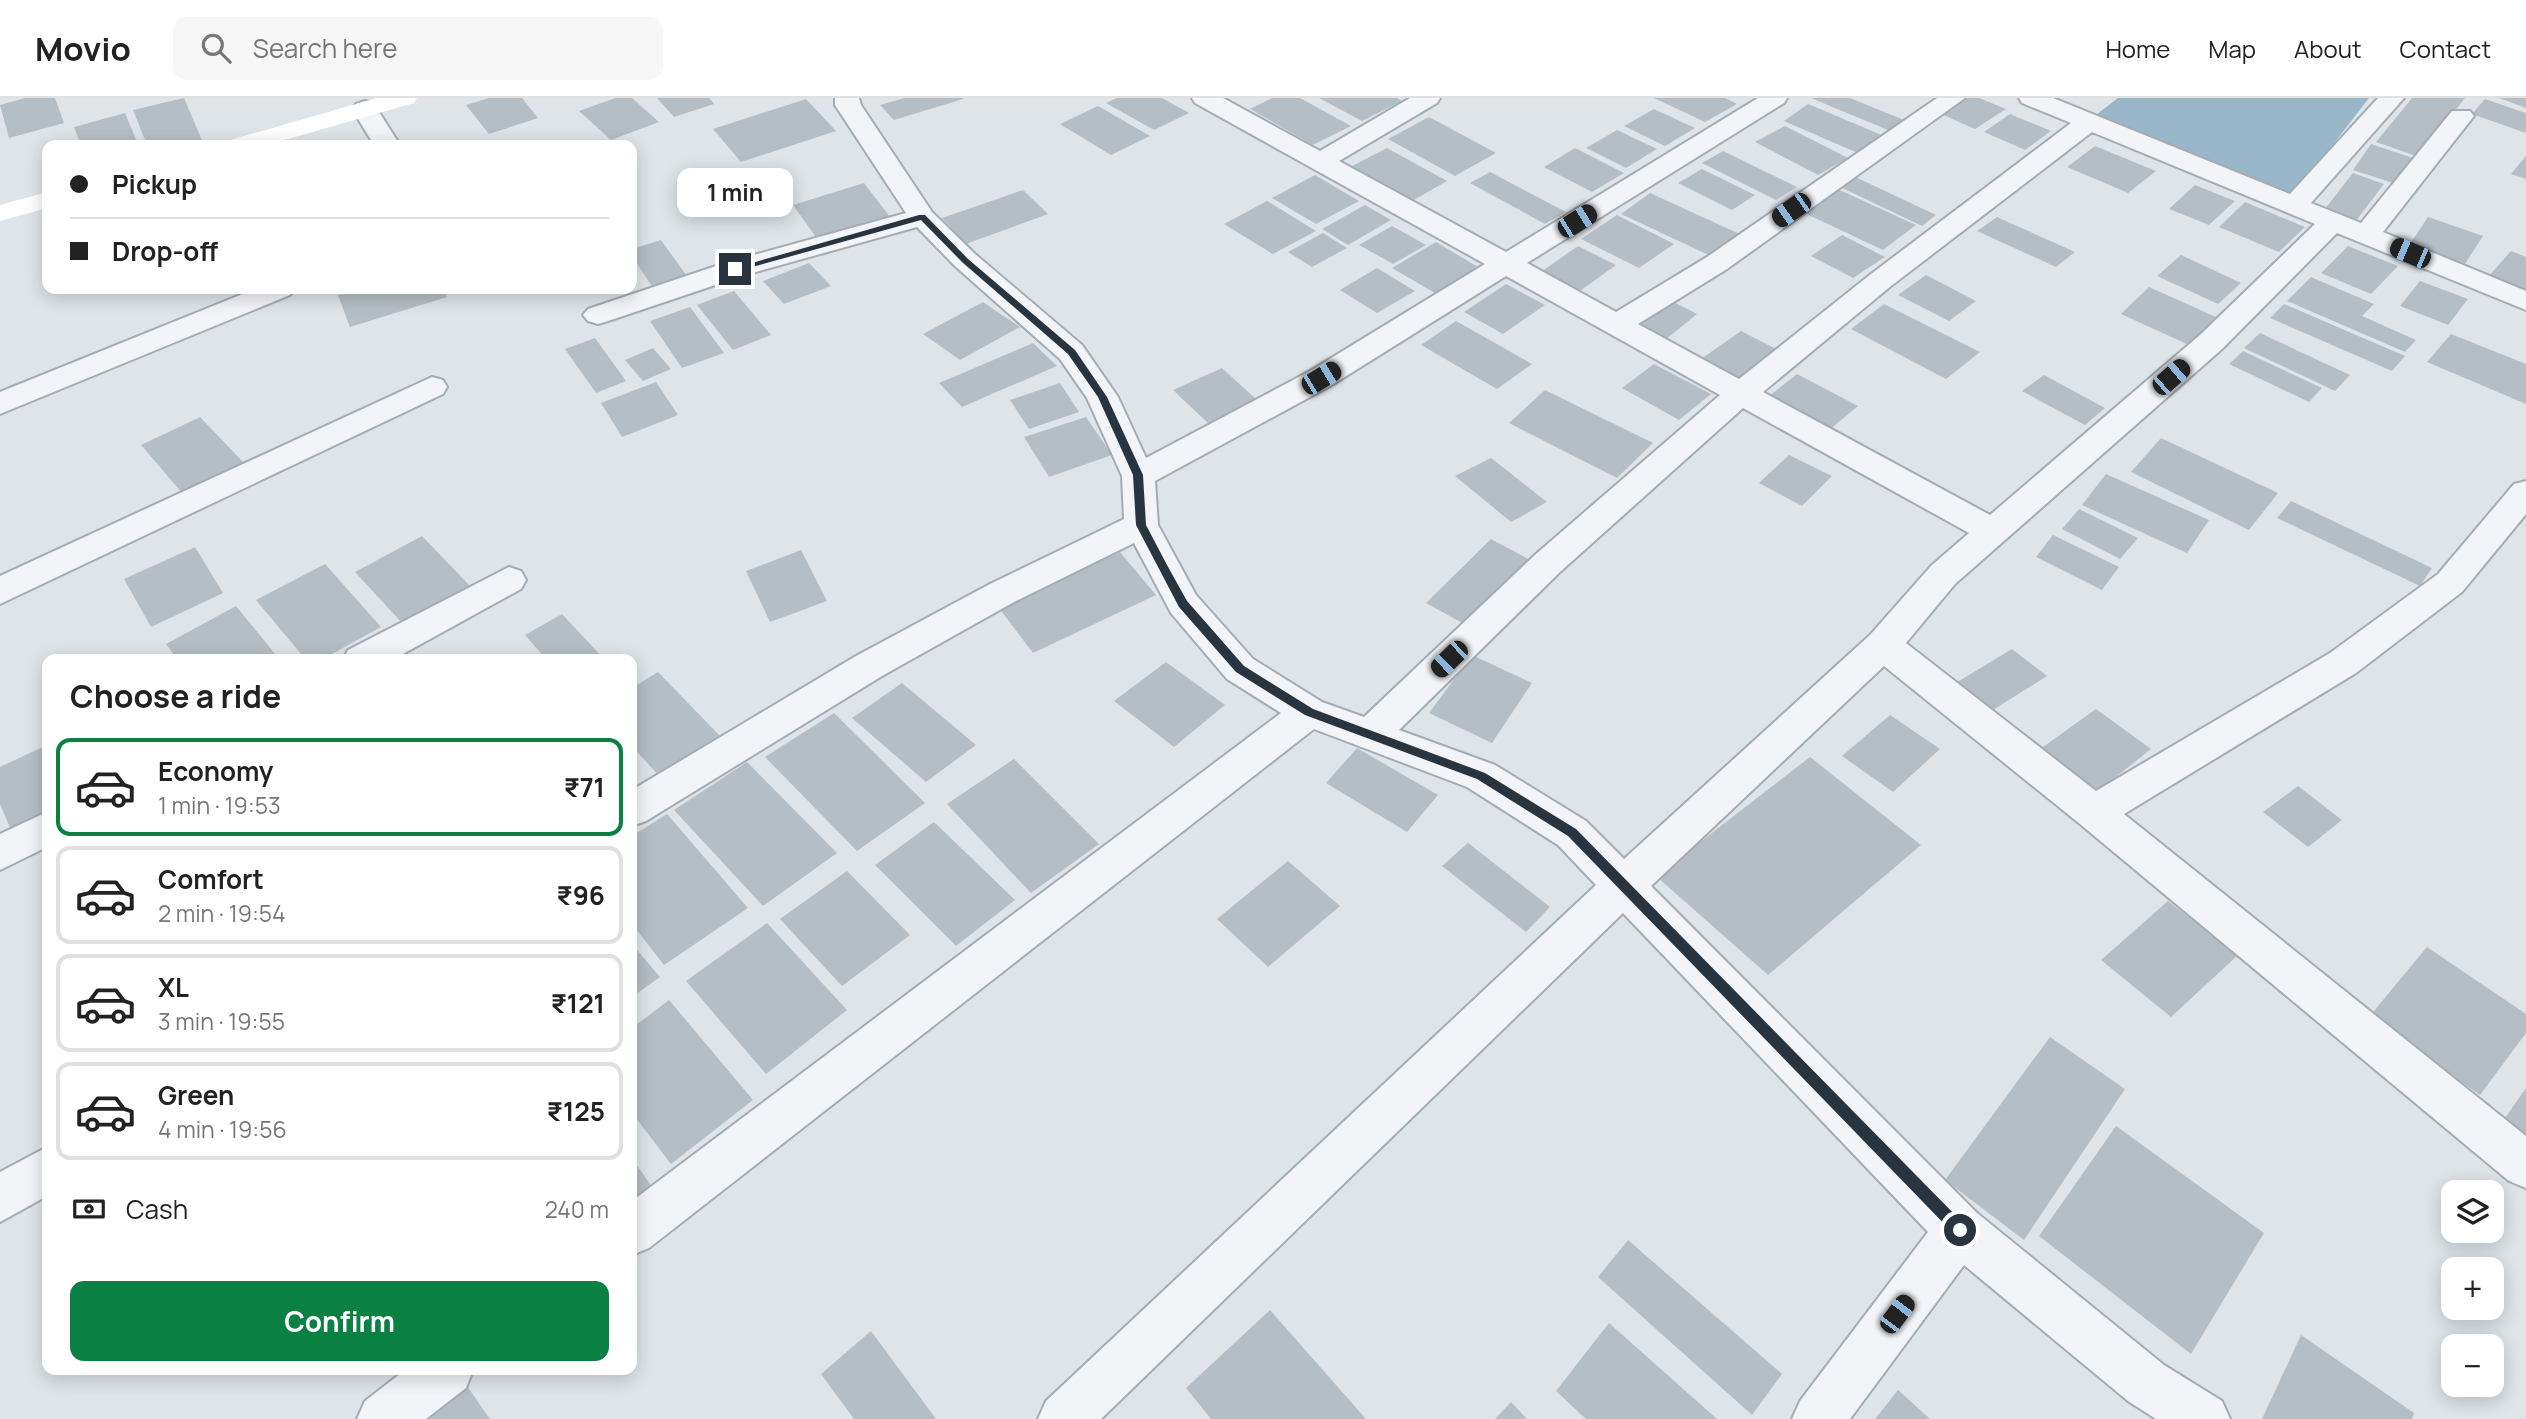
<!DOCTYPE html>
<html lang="en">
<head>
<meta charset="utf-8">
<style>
	:root { --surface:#fff; --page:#f6f6f6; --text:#222; --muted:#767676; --line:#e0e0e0; --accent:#0b8043 }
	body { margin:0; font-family:Manrope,sans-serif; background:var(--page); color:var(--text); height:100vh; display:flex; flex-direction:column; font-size:26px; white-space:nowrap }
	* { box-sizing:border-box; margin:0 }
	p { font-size:23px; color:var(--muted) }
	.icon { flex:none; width:38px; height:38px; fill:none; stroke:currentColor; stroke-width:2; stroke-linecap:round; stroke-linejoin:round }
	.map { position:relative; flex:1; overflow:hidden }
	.sheet { position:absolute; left:42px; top:556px; width:595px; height:721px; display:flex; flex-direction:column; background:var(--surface); border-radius:14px; box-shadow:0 4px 18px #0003 }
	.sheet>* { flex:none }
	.hud { position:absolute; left:42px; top:42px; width:595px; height:154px; border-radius:14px; box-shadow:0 4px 18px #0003; display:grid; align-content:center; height:154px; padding:0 28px; background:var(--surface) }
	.buttons { position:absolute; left:2441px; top:1082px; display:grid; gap:14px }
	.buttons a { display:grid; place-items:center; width:63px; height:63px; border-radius:14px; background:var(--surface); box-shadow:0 4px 18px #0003; font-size:35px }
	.end { position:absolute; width:32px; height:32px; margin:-16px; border:9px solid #283440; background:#fff; box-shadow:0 0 0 4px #fff }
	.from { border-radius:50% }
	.bubble { position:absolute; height:49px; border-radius:14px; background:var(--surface); box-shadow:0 4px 18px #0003; font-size:23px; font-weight:700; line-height:49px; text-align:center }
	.car { position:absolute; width:21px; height:42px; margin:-21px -10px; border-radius:9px; box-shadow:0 0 5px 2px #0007; background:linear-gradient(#222 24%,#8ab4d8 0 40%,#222 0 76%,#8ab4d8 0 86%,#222 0) }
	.hud b { display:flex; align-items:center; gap:24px; height:66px; font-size:26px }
	.hud b+b { border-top:2px solid var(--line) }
	.hud i { width:18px; height:18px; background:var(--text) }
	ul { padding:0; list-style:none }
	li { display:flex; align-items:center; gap:21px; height:98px; margin:0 14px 10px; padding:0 14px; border:4px solid var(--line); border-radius:14px }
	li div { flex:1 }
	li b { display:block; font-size:26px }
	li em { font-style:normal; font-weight:700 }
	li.on { border-color:var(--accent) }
	li>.icon { width:63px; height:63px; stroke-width:1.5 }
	h2 { padding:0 28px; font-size:32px; line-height:84px }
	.pay { display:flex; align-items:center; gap:18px; height:77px; padding:0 28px; font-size:26px }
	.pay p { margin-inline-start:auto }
	.action { display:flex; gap:14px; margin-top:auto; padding:14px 28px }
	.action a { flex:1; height:80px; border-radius:14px; background:var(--accent); color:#fff; font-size:28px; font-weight:700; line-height:80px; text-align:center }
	header { display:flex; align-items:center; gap:42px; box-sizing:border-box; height:98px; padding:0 35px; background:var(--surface); border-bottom:2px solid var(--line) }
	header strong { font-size:33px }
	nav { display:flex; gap:38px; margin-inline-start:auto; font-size:24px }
	.search { width:490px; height:63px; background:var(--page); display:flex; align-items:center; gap:18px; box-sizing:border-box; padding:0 24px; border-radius:14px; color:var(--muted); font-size:26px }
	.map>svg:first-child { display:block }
</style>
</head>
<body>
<header>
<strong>Movio</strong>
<div class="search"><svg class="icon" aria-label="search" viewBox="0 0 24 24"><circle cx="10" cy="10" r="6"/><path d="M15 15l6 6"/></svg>Search here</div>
<nav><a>Home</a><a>Map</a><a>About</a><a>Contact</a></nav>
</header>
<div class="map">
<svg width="2526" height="1321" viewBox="0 0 2526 1321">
	<rect width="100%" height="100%" fill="#dfe4e9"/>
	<path fill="#9ab7c9" d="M2118 0H2369L2291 101 2092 20Z"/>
	<g fill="#b6bec5">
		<path d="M25 0H55L64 25 9 40 0 7Z"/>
		<path d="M184 0 204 47H147L133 12Z"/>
		<path d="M489 0H522L538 20 489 36 466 7Z"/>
		<path d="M615 0H632L659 24 611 42 579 13Z"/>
		<path d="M657 0H709L714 6 674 19Z"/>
		<path d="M904 0H963V1L894 22 880 7Z"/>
		<path d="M1117 0H1162L1189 15 1154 32 1106 5Z"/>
		<path d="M1272 0H1300L1351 28 1313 47 1250 11Z"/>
		<path d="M1319 0H1397L1402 3 1362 23Z"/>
		<path d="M1654 0H1725L1737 6 1705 24Z"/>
		<path d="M1811 0H1850L1909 24 1895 35Z"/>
		<path d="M1962 0H1979L2006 11 1975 31 1939 15Z"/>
		<path d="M2412 0H2465L2419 59 2376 44Z"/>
		<path d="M2499 0H2526V10Z"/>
		<path d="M806 1 836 33 741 64 713 31Z"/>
		<path d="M2485 1 2526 15V35L2472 16Z"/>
		<path d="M1808 6 1884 38 1860 56 1784 23Z"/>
		<path d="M1098 8 1150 38 1111 57 1060 26Z"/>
		<path d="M1654 11 1695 30 1665 48 1624 28Z"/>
		<path d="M125 15 138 46 81 47 74 29Z"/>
		<path d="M2010 16 2051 33 2025 52 1984 34Z"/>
		<path d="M1429 19 1496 55 1455 78 1388 41Z"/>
		<path d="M1785 28 1848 60 1818 77 1755 44Z"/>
		<path d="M1617 32 1657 51 1626 70 1586 50Z"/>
		<path d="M2371 46 2419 62 2402 88 2353 72Z"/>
		<path d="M2095 48 2156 73 2128 95 2067 69Z"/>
		<path d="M1387 50 1447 83 1412 103 1352 68Z"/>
		<path d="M1575 50 1624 75 1592 94 1544 69Z"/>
		<path d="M1723 53 1797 89 1776 102 1702 65Z"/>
		<path d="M2526 58V81L2511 76Z"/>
		<path d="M1702 71 1755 97 1732 112 1678 85Z"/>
		<path d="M1490 74 1566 114 1545 126 1470 85Z"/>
		<path d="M2353 75 2384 86 2355 124 2324 112Z"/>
		<path d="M1849 76 1936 117 1922 128 1834 86Z"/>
		<path d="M1315 77 1359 103 1316 126 1272 100Z"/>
		<path d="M864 85 890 119 818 142 793 107Z"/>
		<path d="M2195 87 2235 103 2209 127 2169 111Z"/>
		<path d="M1833 89 1916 127 1883 152 1800 113Z"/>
		<path d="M1023 92 1048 116 966 146 942 120Z"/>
		<path d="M1650 95 1744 138 1715 160 1621 116Z"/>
		<path d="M1267 103 1316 133 1273 156 1224 126Z"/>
		<path d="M2245 104 2305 129 2279 154 2219 129Z"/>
		<path d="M1365 107 1391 122 1348 147 1322 131Z"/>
		<path d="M1617 117 1674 146 1639 170 1581 141Z"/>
		<path d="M1997 119 2075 154 2056 169 1977 133Z"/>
		<path d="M2428 119 2483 138 2463 169 2408 149Z"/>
		<path d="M1392 128 1426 147 1393 166 1359 147Z"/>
		<path d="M1323 135 1347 150 1312 169 1288 154Z"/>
		<path d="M1842 137 1885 159 1853 180 1811 158Z"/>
		<path d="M661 142 687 178 653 190 632 158V151Z"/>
		<path d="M1436 144 1478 169 1435 195 1392 170Z"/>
		<path d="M1578 148 1616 167 1576 196 1538 176Z"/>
		<path d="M2348 148 2398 168 2371 196 2321 175Z"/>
		<path d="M2511 153 2526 159V194L2488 179Z"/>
		<path d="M2181 157 2241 185 2218 206 2157 178Z"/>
		<path d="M809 165 831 188 784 206 763 183Z"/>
		<path d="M1377 170 1415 193 1377 215 1340 192Z"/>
		<path d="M1926 177 1976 203 1949 223 1898 197Z"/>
		<path d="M2311 179 2374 206 2362 218 2416 242 2405 254 2287 203Z"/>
		<path d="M2420 183 2468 201 2448 227 2400 208Z"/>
		<path d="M1506 186 1545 207 1503 236 1464 214Z"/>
		<path d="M2149 189 2216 219 2189 247 2121 216Z"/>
		<path d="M357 191H443L447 199 350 229 338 197Z"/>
		<path d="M734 193 771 237 733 252 697 207Z"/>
		<path d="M1666 200 1697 216 1665 242 1632 225Z"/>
		<path d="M983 204 1020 229 960 262 923 236Z"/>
		<path d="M1884 206 1980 254 1946 281 1851 231Z"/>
		<path d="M2284 206 2405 258 2392 273 2270 220Z"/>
		<path d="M690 209 724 255 682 270 650 223Z"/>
		<path d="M1456 223 1532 266 1497 291 1421 247Z"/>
		<path d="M1741 233 1776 251 1736 281 1701 261Z"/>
		<path d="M2260 235 2350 277 2335 293 2244 250Z"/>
		<path d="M2451 236 2526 266V306L2427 264Z"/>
		<path d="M595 240 626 283 596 295 565 251Z"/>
		<path d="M1033 245 1057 268 962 309 939 285Z"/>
		<path d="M653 250 671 271 643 283 625 262Z"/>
		<path d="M2243 253 2322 290 2309 304 2229 266Z"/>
		<path d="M1654 266 1711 296 1679 322 1622 290Z"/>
		<path d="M1222 270 1257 302 1208 325 1173 292Z"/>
		<path d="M1797 276 1858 308 1829 332 1768 299Z"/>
		<path d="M2044 277 2105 310 2085 327 2022 293Z"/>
		<path d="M656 284 678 317 622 339 601 305Z"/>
		<path d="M1060 285 1079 314 1029 331 1010 302Z"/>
		<path d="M1545 292 1653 345 1617 380 1509 325Z"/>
		<path d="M200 319 244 365 183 396 141 347Z"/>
		<path d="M1086 319 1112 357 1049 379 1024 339Z"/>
		<path d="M2161 340 2278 395 2249 432 2131 374Z"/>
		<path d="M1789 357 1832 378 1802 408 1759 385Z"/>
		<path d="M1491 360 1547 404 1511 424 1455 378Z"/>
		<path d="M2106 376 2209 422 2187 455 2082 407Z"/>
		<path d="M2291 403 2432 470 2420 488 2277 420Z"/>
		<path d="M2079 411 2138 440 2120 461 2062 431Z"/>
		<path d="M2053 437 2119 469 2102 492 2036 459Z"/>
		<path d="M422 438 470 488 403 526 355 474Z"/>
		<path d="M1491 441 1530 462 1466 527 1426 505Z"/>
		<path d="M195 449 223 495 151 529 124 481Z"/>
		<path d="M801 452 827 503 770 524 746 473Z"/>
		<path d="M1120 454 1156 497 1033 555 999 510Z"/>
		<path d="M325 466 381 529 321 562H306L256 502Z"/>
		<path d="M236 508 280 562H178L166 546Z"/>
		<path d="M562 516 605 562H547L525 537Z"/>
		<path d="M2012 551 2047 578 1988 615 1954 586Z"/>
		<path d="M1472 557 1532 585 1492 645 1429 615Z"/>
		<path d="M1166 564 1225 607 1174 649 1114 603Z"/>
		<path d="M658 574 720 638 659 678 632 648V590Z"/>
		<path d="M902 585 976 647 926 684 852 620Z"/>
		<path d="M2096 611 2151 651 2092 698 2036 654Z"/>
		<path d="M834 615 925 705 857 753 765 659Z"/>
		<path d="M1890 617 1940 651 1893 694 1842 658Z"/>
		<path d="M47 647V713L11 732 0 706V669Z"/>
		<path d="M1357 650 1438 697 1407 734 1326 685Z"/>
		<path d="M1810 659 1921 747 1768 877 1656 778Z"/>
		<path d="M1014 661 1099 746 1031 795 947 706Z"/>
		<path d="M747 664 837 755 763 808 674 712Z"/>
		<path d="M2298 688 2342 722 2308 749 2263 714Z"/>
		<path d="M667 716 748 810 664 867 632 826V738Z"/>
		<path d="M934 724 1015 802 956 848 875 767Z"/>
		<path d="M1468 745 1550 809 1526 834 1442 768Z"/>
		<path d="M1288 763 1340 808 1268 869 1217 821Z"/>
		<path d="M847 773 910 837 842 888 780 821Z"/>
		<path d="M2168 803 2238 857 2171 919 2101 862Z"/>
		<path d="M767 825 847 912 766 976 686 883Z"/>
		<path d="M632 846 660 879 632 899Z"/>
		<path d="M2427 849 2526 916V935L2480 997 2369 919Z"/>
		<path d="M669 902 753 1002 671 1066 632 1015V930Z"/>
		<path d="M2050 939 2125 991 2024 1142 1945 1082Z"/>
		<path d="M2526 990V1050L2498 1030Z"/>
		<path d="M2116 1028 2264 1135 2191 1256 2039 1138Z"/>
		<path d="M632 1060 654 1092 632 1108Z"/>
		<path d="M1628 1142 1782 1276 1752 1317 1598 1179Z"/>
		<path d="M1270 1212 1366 1321H1211L1186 1290Z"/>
		<path d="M1609 1225 1717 1321H1586L1556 1293Z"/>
		<path d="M871 1233 936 1321H854L821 1276Z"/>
		<path d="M2301 1237 2414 1315 2412 1321H2262Z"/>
		<path d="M467 1288 490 1321H429Z"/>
		<path d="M1898 1292 1930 1321H1875Z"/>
		<path d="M1511 1304 1527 1321H1495Z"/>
	</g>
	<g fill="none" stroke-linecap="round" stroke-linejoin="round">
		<g stroke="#a4acb3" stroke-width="4">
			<g id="street">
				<path d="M835 0H859L861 7 932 114 975 156 1082 247 1118 299 1146 360 1310 273 1485 166 1195 5 1192 0H1223L1320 53 1410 0H1440L1437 5 1339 63 1506 154 1758 0H1787L1784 5 1527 165 1616 214 1707 159 1937 0H1965L1727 171 1638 226 1739 281 1871 176 2071 25 2022 5 2019 0H2053L2290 96 2378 0H2404L2311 105 2361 125 2452 13H2470L2474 18 2470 23 2383 134 2526 193V212L2337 135 2222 251 1955 486 1906 545 2096 693 2330 555 2438 476 2514 386 2526 383V416L2462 494 2356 575 2124 716 2526 1038V1090L2509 1083 2080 726 1884 568 1651 788 1977 1115 2164 1267 2222 1303 2230 1321H2156L2128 1303 1964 1167 1850 1321H1792L1800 1303 1928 1134 1623 815 1101 1321H1038L1046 1303 1596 787 1558 747 1467 689 1314 631 649 1150 632 1157V1103L1281 615 1227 581 1171 515 1134 445 1014 504 882 578 646 723 632 728V692L856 558 990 486 1124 421 1122 378 1087 300 1060 261 955 168 917 129 745 177 608 223 598 226 588 223 583 217 588 211 725 165 906 115 835 7ZM2092 34 2315 126 2200 237 1990 417 1763 294 1891 188ZM1506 178 1720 297 1536 456 1364 619 1322 604 1253 561 1196 497 1158 427 1155 383 1332 287ZM1743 310 1969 435 1931 468 1870 537 1624 761 1586 723 1495 667 1399 632 1560 474Z"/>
				<path d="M365 3 374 6 400 47H374L352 11 356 6Z"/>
				<path d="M255 191H294L290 197 0 316V294Z"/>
				<path d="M432 279 443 282 447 289 443 296 0 506V478Z"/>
				<path d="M509 469 521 473 526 482 521 491 392 562H343L348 552Z"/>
				<path d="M47 714V749L0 772V736Z"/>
				<path d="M47 1049V1098L0 1124V1074Z"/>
				<path d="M405 1272H473L466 1290 426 1321H357L365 1303Z"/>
			</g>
		</g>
		<use href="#street" fill="#f2f4f7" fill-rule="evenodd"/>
		<g fill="#fff" fill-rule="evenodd">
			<path d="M377 0H417L414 5 267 47H226L230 42Z"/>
			<path d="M47 94V110L0 123V107Z"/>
		</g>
	</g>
	<path fill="#283440" d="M919 117H925L968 161 1075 252 1107 299 1143 377 1146 427 1167 467 1187 503 1244 568 1313 611 1485 675 1576 731 1965 1127V1137H1955L1568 738 1477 681 1305 617 1236 574 1179 509 1157 467 1136 427 1133 377 1098 299 1068 256 962 164 921 122 738 173 731 171Z"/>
</svg>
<div class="buttons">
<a><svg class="icon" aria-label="layers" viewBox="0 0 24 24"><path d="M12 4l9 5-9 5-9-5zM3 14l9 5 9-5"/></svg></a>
<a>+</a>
<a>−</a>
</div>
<i class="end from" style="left:1960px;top:1132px"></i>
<i class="end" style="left:735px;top:171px"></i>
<div class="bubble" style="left:677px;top:70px;width:116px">1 min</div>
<i class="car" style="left:1791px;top:112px;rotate:235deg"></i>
<i class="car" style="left:1577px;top:123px;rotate:58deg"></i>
<i class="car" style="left:2410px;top:155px;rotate:293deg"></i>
<i class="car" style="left:2171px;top:279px;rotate:49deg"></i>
<i class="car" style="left:1321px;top:280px;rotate:59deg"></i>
<i class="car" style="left:1449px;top:561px;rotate:226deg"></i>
<i class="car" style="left:1897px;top:1216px;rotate:37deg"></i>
<div class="hud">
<b><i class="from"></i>Pickup</b>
<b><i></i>Drop-off</b>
</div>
<section class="sheet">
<h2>Choose a ride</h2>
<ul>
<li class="on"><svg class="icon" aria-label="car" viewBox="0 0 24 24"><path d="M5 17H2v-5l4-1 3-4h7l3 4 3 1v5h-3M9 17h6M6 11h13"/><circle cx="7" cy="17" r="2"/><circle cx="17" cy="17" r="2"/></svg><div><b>Economy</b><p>1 min · 19:53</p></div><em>₹71</em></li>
<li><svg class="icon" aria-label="car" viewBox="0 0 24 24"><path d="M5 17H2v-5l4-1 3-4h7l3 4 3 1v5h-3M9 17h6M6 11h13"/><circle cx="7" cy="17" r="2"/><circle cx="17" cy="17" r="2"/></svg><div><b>Comfort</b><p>2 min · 19:54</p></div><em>₹96</em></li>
<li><svg class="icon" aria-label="car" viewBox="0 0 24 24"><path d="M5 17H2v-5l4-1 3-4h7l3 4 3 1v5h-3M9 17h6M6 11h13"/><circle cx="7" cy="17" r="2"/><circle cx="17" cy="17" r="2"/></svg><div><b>XL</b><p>3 min · 19:55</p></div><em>₹121</em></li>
<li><svg class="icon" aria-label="car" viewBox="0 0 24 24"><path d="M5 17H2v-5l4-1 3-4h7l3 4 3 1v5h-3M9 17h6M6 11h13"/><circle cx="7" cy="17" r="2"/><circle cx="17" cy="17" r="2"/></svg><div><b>Green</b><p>4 min · 19:56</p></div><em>₹125</em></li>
</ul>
<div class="pay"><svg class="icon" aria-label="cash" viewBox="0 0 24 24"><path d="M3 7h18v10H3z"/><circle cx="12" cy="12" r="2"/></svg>Cash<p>240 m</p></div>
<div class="action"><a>Confirm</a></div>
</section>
</div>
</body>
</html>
